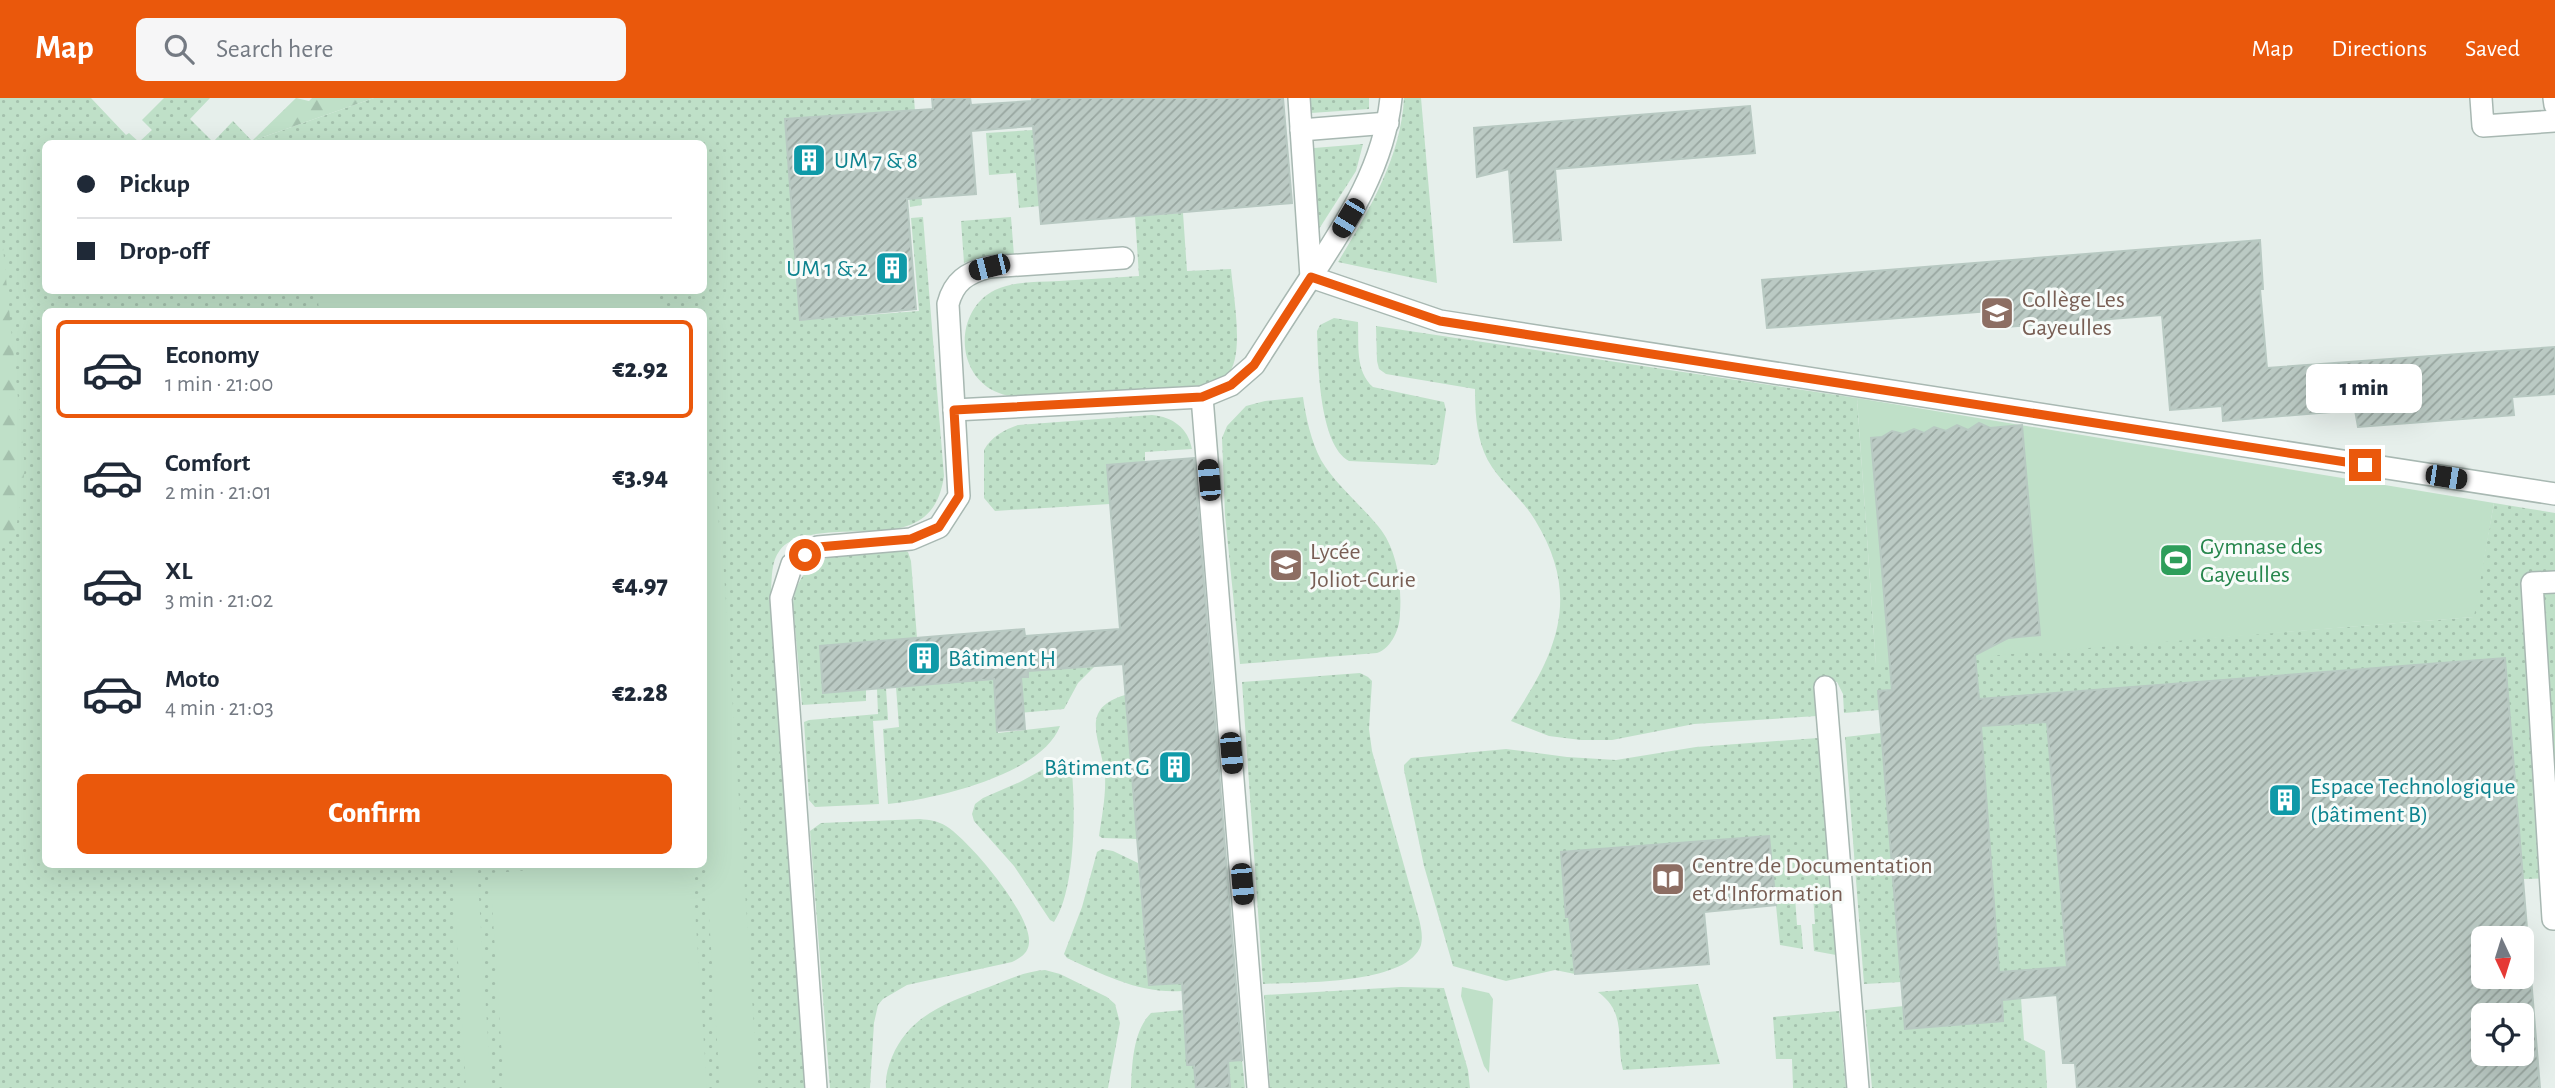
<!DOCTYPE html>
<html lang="en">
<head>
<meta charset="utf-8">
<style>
	:root { --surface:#fff; --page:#f6f6f7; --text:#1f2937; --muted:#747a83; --line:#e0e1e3; --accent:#ea580c }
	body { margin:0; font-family:"Alegreya Sans",sans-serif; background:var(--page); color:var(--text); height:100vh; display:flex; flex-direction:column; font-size:26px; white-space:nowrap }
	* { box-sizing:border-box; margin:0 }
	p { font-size:23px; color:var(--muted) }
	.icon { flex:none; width:38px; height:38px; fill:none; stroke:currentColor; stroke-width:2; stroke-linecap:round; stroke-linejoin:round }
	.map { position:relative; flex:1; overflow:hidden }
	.side { position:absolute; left:42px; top:210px; width:665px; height:560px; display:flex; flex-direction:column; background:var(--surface); border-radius:10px; box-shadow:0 7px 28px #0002 }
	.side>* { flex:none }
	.banner { position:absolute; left:42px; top:42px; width:665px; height:154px; border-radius:10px; box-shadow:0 7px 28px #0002; display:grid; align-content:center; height:154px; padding:0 35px; background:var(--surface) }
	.needle { width:46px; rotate:176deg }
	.tools { position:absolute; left:2471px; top:828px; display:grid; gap:14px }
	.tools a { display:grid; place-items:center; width:63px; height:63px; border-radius:10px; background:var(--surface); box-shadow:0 7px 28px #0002; font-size:35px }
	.end { position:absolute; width:32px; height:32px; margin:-16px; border:9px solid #ea580c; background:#fff; box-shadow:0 0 0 4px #fff }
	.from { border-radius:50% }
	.bubble { position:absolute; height:49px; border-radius:10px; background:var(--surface); box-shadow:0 7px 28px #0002; font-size:23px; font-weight:800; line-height:49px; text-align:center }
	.car { position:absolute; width:21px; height:42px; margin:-21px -10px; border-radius:9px; box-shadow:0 0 5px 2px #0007; background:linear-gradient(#222 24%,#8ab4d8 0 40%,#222 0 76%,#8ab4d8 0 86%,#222 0) }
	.banner b { display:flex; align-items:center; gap:24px; height:66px; font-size:26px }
	.banner b+b { border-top:2px solid var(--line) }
	.banner i { width:18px; height:18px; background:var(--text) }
	ul { padding:12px 0 0; list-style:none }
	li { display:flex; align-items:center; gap:21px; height:98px; margin:0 14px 10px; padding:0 21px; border:4px solid transparent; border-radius:10px }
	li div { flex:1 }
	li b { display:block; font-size:26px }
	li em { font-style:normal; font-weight:800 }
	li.selected { border-color:var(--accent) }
	li>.icon { width:63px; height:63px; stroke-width:1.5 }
	.cta { display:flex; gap:14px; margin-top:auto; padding:14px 35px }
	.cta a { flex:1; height:80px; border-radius:10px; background:var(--accent); color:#fff; font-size:28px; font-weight:800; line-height:80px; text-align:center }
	header { display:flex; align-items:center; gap:42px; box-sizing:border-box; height:98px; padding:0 35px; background:var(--accent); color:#fff }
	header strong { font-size:33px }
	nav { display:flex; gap:38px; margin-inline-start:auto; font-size:24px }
	.search { width:490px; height:63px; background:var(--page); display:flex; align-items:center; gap:18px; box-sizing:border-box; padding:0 24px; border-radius:10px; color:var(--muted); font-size:26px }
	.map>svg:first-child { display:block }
</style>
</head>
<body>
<header>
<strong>Map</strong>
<div class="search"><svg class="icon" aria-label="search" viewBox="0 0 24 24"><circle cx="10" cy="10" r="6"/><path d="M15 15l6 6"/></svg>Search here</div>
<nav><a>Map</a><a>Directions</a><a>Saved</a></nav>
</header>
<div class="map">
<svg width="2555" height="990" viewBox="0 0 2555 990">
	<defs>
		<pattern id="grass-dots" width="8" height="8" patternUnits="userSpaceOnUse" patternTransform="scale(1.75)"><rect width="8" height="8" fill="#bfe0c8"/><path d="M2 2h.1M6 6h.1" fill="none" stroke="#a4c1ad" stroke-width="1.8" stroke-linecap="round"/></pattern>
		<pattern id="forest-firs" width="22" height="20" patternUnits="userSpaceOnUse" patternTransform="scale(1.75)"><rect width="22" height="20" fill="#bfe0c8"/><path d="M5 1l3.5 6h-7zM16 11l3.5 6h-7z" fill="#a4c1ad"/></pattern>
		<pattern id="building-hatch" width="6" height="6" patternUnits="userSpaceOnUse" patternTransform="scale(1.75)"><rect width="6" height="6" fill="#bbcac4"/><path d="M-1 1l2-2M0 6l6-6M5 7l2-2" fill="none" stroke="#98a6a0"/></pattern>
	</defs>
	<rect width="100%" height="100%" fill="#e6efeb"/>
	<g fill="url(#grass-dots)" fill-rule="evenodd">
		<path d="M0 0H91L126 37 129 35 139 44 152 32 142 22 164 0H210L190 21 213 44 233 23 252 43 374 0H914L922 107 910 109 903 13 785 22 801 222 919 213 911 120 923 119 944 378C933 456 857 423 803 439 793 442 786 444 780 452 771 463 772 480 771 493L810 990H0ZM46 46H704V192H46ZM46 214H704V766H46Z"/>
		<path d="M1310 0H1369V11L1311 15Z"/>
		<path d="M1404 0H1421L1437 185 1338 164C1368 114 1401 60 1404 0Z"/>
		<path d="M1033 32 1040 108 1019 110 1016 75 989 77 986 35Z"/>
		<path d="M1363 46 1356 73 1319 131 1314 50Z"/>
		<path d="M1183 115 1187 173 1231 171C1233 196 1246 262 1226 278 1220 282 1212 284 1206 287L1025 298C1016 298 1007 299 999 295 954 278 954 212 995 192 1015 183 1038 184 1059 183 1086 181 1113 180 1139 178L1135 118Z"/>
		<path d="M1011 119 1014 158 975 161 964 165 961 123Z"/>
		<path d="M1334 220 1358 224C1359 247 1355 273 1373 289L1444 304 1446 312 1438 364 1435 367 1349 363C1319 347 1318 265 1317 233L1320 227Z"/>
		<path d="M1376 228 1857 300 1876 566 2473 519 2494 405 2555 415V780L2523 781 2505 560 1979 601 1977 584 1878 593 1879 612 1844 615 1843 596 1837 584 1814 587 1817 618 1694 626 1612 642H1581L1549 638 1511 623C1557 555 1582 499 1535 422 1521 398 1494 380 1484 354 1476 334 1475 311 1475 291L1386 276 1379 271 1377 263Z"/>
		<path d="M1303 299C1306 320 1311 343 1321 362 1336 387 1359 405 1378 428 1397 450 1402 487 1400 515 1400 530 1392 550 1377 555L1240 566 1225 417 1222 340 1227 328 1246 308 1265 303Z"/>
		<path d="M1152 317C1173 319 1188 330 1192 351L1145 354V364L1110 406 995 413 984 400V352C992 338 1004 332 1018 327Z"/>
		<path d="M900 451 908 454 911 463 917 540 820 548 824 595 866 592V603L802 607 793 507C799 449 856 454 900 451Z"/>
		<path d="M1094 569 1078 585 1064 611 996 617 998 635 1060 628C1042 677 934 701 888 706L883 631 899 629 896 589 1028 579V573Z"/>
		<path d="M1360 575 1368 579 1372 583 1369 631 1372 653 1419 821C1421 829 1423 839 1421 847 1408 887 1299 884 1263 886L1242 584Z"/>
		<path d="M886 590 888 622 873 623 879 706 815 709 809 702 804 624 809 622 878 616 877 591Z"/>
		<path d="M1125 597 1137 741 1102 740 1099 738C1102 718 1106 697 1105 678 1102 643 1077 611 1125 597Z"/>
		<path d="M2047 624 2067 869 1999 874 1981 628Z"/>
		<path d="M1881 635 1902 884 1864 886 1845 639Z"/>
		<path d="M1818 640 1836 857 1814 853 1812 826H1815L1813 797 1795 799 1797 827H1801L1803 851 1780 847 1769 739 1561 754 1566 818 1569 819 1575 876 1555 872 1506 883 1453 868 1424 768 1404 672V667L1411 660 1506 651 1567 659 1616 662 1696 649Z"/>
		<path d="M1060 662 1071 666C1076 705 1076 792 1054 824L1050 822 1014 768 974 723 972 716 975 706 983 700 1020 684Z"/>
		<path d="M920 721C930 722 938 723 946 728 970 743 1032 817 1029 845 1028 856 1020 860 1012 864L907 887 883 901 878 907 874 925 870 990H830L810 733 821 725Z"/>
		<path d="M1102 751 1113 753 1138 765 1149 887 1181 885 1182 893C1140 896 1104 877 1067 860L1064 856 1082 809 1097 754Z"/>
		<path d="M1045 872 1060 876 1107 899 1115 906 1120 925 1108 990H886C885 979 888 969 892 959 910 916 949 904 989 889 1007 882 1026 873 1045 872Z"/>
		<path d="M1698 886 1720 966 1623 972C1615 942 1628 916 1598 894Z"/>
		<path d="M1401 889 1444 890 1468 972 1470 990H1270L1264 897Z"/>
		<path d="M2021 900 2024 942 2045 953 2047 990H1872L1865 912 1904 908 2003 923 2002 902Z"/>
		<path d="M1183 912 1187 967H1194L1196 990H1131C1132 966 1133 933 1151 915Z"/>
		<path d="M1839 913 1846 990H1793L1792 961H1776L1773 919Z"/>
		<path d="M1242 962 1245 990H1220L1228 963Z"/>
	</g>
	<g fill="url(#forest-firs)">
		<path d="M296 0 309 3 312 0H374L252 43Z"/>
		<path d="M0 140H2L25 370 16 432 0 453Z"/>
	</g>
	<g fill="#bfe0c8">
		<path d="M317 193H657L658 213H319Z"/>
		<path d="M1857 300 2494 405 2474 519 1876 567Z"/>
		<path d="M716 383 719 429H721L758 990H720L704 740V384Z"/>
		<path d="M452 767H477L491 990H466Z"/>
		<path d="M611 767H692L707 990H504L490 775Z"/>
		<path d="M1462 889 1489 895 1493 901 1489 975 1484 968 1461 898Z"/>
	</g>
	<g fill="url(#building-hatch)" stroke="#b8c9c2" stroke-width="2" fill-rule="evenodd">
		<path d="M932 0H970L971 7 1032 3V0H1283L1292 105 1041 126 1033 28 971 33 976 96 907 101 916 211 800 222 785 21 933 11Z"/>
		<path d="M1750 8 1755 55 1555 71 1561 142 1514 144 1509 71 1477 79 1474 30Z"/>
		<path d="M2260 142 2263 191H2260L2267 270 2555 249V296L2512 299 2514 317 2358 329 2355 312 2223 323 2222 308 2170 312 2162 217 2006 229 2004 212 1767 230 1762 182Z"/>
		<path d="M1979 325 1990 330 2022 327 2040 537 2008 540 1975 557 1979 601 2505 560 2540 990H2077L2075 965H2063L2057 897 2002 902 2003 923 1905 931 1878 593 1892 592 1871 340 1882 339 1892 333 1903 336 1914 331 1924 335 1934 329 1946 333 1957 327 1968 332ZM2047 624 2067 869 1999 874 1981 628ZM2483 840H2522V878H2483ZM2483 917H2522V956H2483Z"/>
		<path d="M1194 360 1242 962 1228 963 1230 990H1196L1194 967H1187L1182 885 1149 887 1123 566 1028 573V579H1021L1025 631 997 633 994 581 823 595 820 548 1024 531 1025 538 1120 531 1107 367Z"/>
		<path d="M1769 738 1776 807 1704 814 1709 866 1575 876 1569 819H1566L1561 754Z"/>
	</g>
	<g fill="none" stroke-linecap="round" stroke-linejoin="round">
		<g stroke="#a8b8b2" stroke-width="24">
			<g id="minor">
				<path d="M1299 0 1311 179"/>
				<path d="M2481 0 2483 28 2555 23"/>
				<path d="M2554 0 2555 7"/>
				<path d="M1301 32 1388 25"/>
				<path d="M1311 179 1440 223 2555 396"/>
				<path d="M1202 299 1258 990"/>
				<path d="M954 312 1202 299 1231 287 1254 267C1274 236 1293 206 1313 176 1349 121 1384 67 1391 0"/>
				<path d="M2555 484 2532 485 2553 821H2555"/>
				<path d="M1825 589 1858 990"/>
				<path d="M816 990 781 500 792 466 818 449 911 441 939 429 959 398 948 206C954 183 967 175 989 169L1123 160"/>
			</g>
		</g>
		<use href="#minor" stroke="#fff" stroke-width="21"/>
	</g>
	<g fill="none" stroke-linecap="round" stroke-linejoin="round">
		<path stroke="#ea580c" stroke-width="9" d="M805 457 818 449 911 441 939 429 959 398 954 312 1202 299 1231 287 1254 267 1311 179 1440 223 2365 367"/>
	</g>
	<defs>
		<g id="building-square" transform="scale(1.75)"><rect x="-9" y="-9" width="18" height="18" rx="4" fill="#0f9aa8" stroke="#f7fbf9"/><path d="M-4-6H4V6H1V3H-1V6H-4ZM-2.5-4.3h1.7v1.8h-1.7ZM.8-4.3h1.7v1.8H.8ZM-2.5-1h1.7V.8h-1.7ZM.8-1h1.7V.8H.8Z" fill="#fff"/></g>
		<g id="school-square" transform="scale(1.75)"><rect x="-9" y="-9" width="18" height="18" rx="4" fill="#8d6e63" stroke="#f7fbf9"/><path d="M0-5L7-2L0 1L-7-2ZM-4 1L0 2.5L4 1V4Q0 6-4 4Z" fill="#fff"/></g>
		<g id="stadium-square" transform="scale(1.75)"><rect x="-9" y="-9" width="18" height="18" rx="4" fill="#2e9e5b" stroke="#f7fbf9"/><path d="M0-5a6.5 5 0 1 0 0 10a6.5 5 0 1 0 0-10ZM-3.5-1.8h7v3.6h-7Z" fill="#fff"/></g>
		<g id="library-square" transform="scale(1.75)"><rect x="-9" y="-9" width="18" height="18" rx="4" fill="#8d6e63" stroke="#f7fbf9"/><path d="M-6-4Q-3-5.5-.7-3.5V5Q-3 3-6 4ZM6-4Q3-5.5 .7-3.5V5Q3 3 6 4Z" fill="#fff"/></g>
	</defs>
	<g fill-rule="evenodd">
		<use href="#building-square" x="809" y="62"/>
		<use href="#building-square" x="892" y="170"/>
		<use href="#school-square" x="1997" y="215"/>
		<use href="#stadium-square" x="2176" y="462"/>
		<use href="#school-square" x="1286" y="467"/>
		<use href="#building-square" x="924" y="560"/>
		<use href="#building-square" x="1175" y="669"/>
		<use href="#building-square" x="2285" y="702"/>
		<use href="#library-square" x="1668" y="781"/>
	</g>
	<g text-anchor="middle" stroke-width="6" stroke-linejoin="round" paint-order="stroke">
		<g font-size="24" fill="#0d838f" stroke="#f7fbf9" text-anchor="start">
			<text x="834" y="70">UM 7 &amp; 8</text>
			<text x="868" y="178" text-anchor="end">UM 1 &amp; 2</text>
			<text x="948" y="568">Bâtiment H</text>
			<text x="1150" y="677" text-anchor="end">Bâtiment G</text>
			<text x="2310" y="696">Espace Technologique<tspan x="2310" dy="28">(bâtiment B)</tspan></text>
		</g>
		<g font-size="24" fill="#785e54" stroke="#f7fbf9" text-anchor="start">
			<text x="2022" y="209">Collège Les<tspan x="2022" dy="28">Gayeulles</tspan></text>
			<text x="1310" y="461">Lycée<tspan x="1310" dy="28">Joliot-Curie</tspan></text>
			<text x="1692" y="775">Centre de Documentation<tspan x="1692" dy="28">et d'Information</tspan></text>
		</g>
		<g font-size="24" fill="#27864d" stroke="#f7fbf9" text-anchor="start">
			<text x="2200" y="456">Gymnase des<tspan x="2200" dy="28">Gayeulles</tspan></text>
		</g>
	</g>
</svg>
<div class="tools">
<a><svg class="needle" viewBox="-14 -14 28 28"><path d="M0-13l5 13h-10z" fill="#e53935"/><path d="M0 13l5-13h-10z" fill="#747a83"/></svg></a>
<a><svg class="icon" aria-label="locate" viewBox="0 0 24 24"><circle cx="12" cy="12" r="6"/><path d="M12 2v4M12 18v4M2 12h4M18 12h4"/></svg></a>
</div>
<i class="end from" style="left:805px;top:457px"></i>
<i class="end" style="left:2365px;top:367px"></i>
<div class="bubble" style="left:2306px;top:266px;width:116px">1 min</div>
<i class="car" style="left:1348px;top:120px;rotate:211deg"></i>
<i class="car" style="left:989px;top:169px;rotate:256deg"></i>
<i class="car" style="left:2446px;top:379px;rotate:99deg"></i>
<i class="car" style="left:1209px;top:382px;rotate:355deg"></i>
<i class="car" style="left:1231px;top:655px;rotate:175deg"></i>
<i class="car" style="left:1242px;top:786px;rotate:175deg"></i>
<div class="banner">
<b><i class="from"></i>Pickup</b>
<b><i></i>Drop-off</b>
</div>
<section class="side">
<ul>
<li class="selected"><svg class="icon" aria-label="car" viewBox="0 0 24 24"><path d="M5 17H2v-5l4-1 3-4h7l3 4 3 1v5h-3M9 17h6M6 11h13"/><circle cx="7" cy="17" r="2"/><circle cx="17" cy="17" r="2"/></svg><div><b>Economy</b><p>1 min · 21:00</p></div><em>€2.92</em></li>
<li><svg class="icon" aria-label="car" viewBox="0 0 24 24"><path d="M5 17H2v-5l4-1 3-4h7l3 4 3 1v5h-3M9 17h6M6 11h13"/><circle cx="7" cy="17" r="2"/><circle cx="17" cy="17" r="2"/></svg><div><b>Comfort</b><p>2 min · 21:01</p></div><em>€3.94</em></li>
<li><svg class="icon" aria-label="car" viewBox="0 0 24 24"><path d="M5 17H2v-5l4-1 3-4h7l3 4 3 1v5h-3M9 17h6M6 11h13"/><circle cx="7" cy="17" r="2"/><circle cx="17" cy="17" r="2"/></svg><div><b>XL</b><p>3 min · 21:02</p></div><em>€4.97</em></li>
<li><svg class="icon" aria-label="car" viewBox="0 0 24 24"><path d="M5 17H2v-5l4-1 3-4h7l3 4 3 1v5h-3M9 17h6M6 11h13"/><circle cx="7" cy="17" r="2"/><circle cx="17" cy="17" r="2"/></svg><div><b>Moto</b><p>4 min · 21:03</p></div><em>€2.28</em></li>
</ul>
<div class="cta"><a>Confirm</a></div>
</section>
</div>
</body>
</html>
